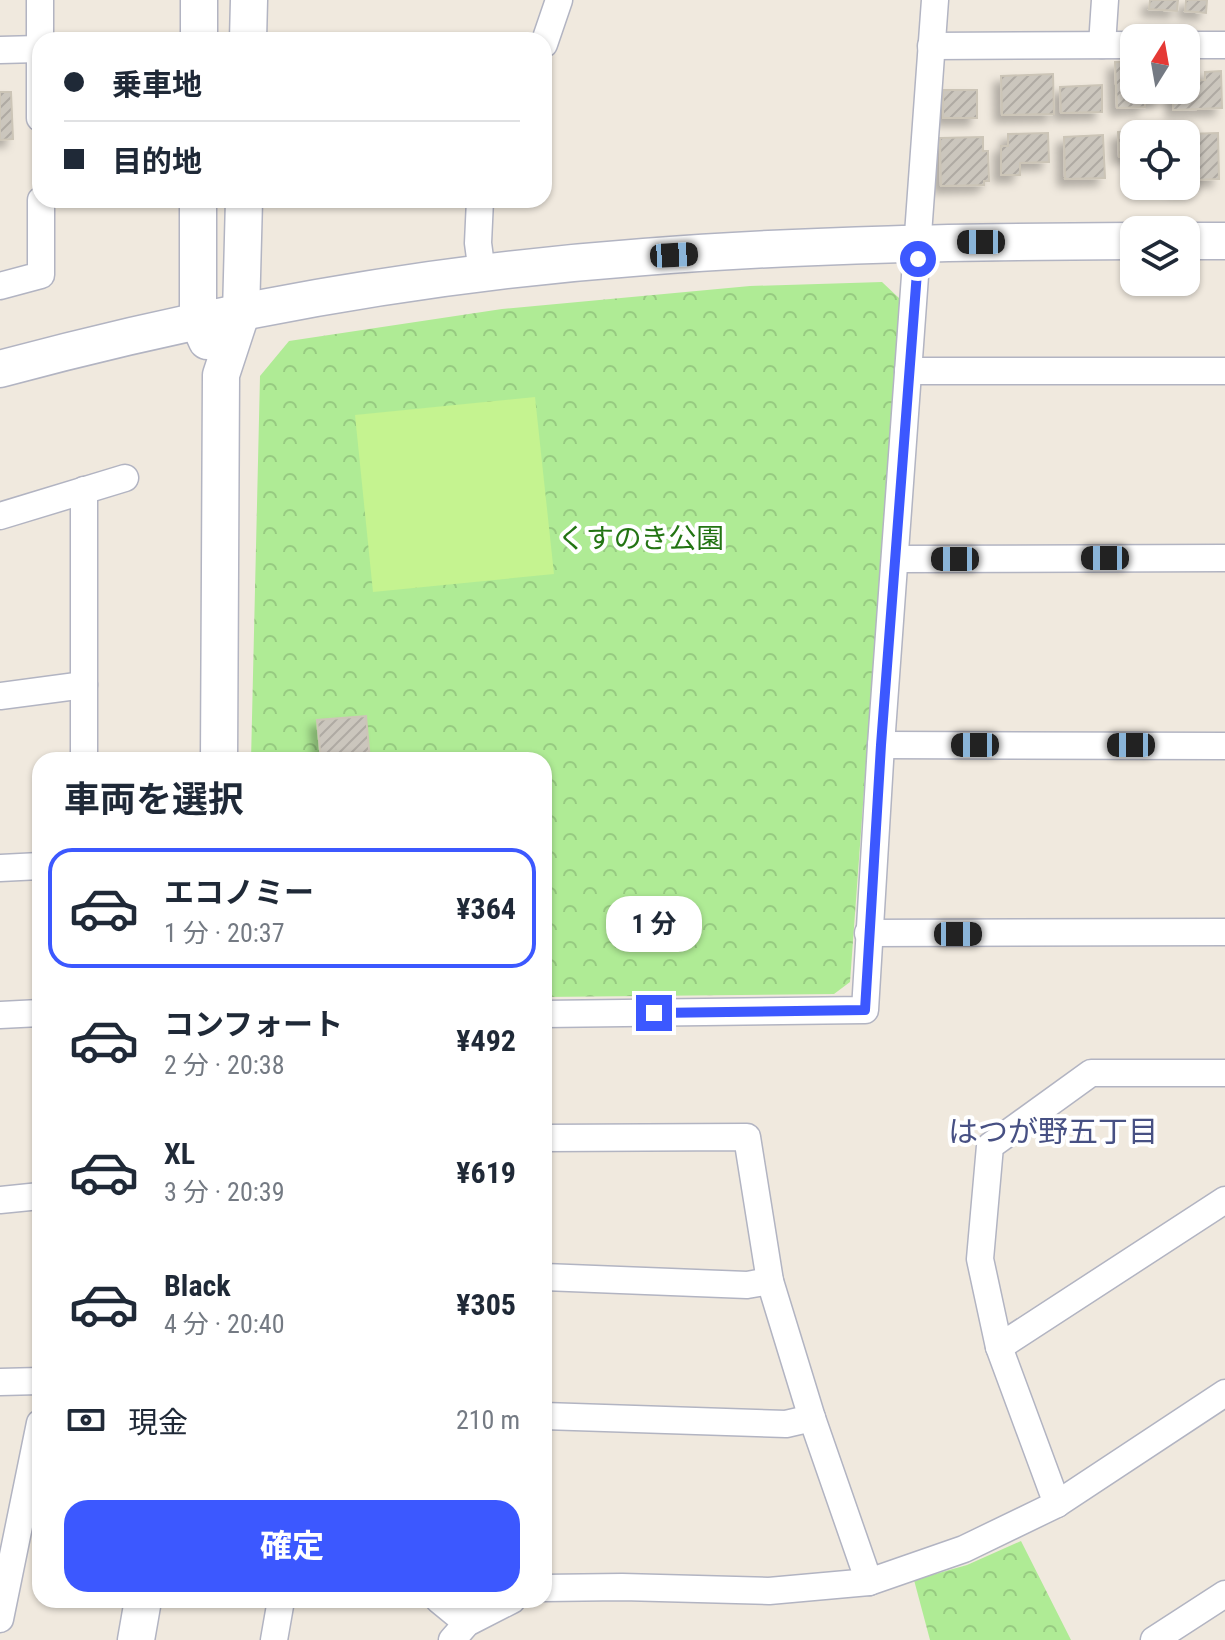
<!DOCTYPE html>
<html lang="ja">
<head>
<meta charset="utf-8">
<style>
	:root { --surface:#fff; --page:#f2f2f3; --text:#1f2937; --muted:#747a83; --line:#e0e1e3; --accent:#3c58ff }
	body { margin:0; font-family:"Roboto Condensed","Noto Sans JP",sans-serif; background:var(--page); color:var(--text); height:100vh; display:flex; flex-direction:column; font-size:30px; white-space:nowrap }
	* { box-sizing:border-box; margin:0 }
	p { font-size:26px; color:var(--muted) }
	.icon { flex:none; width:44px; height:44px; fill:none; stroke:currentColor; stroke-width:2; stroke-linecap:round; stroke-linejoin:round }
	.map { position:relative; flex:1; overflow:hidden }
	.panel { position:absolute; left:32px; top:752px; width:520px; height:856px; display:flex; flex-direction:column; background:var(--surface); border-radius:24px; box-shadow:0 2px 6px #0004 }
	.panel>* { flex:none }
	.banner { position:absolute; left:32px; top:32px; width:520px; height:176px; border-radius:24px; box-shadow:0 2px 6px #0004; display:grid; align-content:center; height:176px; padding:0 32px; background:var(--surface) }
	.needle { width:52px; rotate:11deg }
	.buttons { position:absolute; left:1120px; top:24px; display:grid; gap:16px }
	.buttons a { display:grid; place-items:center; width:80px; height:80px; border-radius:16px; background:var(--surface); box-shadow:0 2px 6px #0004; font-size:40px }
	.end { position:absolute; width:36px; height:36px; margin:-18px; border:10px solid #3c58ff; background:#fff; box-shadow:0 0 0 4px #fff }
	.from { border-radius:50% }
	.bubble { position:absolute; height:56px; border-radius:24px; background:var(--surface); box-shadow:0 2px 6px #0004; font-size:26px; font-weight:700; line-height:56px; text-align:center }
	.car { position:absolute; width:24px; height:48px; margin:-24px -12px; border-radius:10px; box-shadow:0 0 6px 2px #0007; background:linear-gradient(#222 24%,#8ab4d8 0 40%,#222 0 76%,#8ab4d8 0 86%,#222 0) }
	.banner b { display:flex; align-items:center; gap:28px; height:76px; font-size:30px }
	.banner b+b { border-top:2px solid var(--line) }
	.banner i { width:20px; height:20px; background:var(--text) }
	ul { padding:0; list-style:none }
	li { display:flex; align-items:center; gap:24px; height:120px; margin:0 16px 12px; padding:0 16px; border:4px solid transparent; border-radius:24px }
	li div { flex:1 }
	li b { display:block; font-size:30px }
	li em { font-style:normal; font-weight:700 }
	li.current { border-color:var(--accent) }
	li>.icon { width:72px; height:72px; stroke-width:1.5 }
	h2 { padding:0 32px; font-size:36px; line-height:96px }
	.pay { display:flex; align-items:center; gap:20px; height:88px; padding:0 32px; font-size:30px }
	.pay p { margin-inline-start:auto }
	.action { display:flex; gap:16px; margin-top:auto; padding:16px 32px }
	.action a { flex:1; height:92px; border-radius:24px; background:var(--accent); color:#fff; font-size:32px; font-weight:700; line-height:92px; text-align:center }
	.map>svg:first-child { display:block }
</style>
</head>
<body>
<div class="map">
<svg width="1225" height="1640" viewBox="0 0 1225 1640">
	<defs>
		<pattern id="park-crowns" width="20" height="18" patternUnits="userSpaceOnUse" patternTransform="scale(2)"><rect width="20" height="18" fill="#afeb95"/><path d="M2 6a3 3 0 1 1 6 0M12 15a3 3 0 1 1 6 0" fill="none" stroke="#97ca81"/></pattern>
		<pattern id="building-hatch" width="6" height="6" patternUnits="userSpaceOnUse" patternTransform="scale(2)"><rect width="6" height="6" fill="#cbc6bd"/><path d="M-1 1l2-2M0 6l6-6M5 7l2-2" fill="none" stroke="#afaaa3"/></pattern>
		<filter id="shadow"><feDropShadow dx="-7" dy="7" stdDeviation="4" flood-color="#0004"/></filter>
	</defs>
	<rect width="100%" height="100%" fill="#f0e9de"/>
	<g fill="url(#park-crowns)">
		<path d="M882 282 900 299 850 982 834 994 544 997V760H251L260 376 289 341 502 309 750 286Z"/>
		<path d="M1021 1541 1071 1640H930L914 1580 967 1565Z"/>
	</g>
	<path fill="#c5f390" d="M535 397 554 574 373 592 355 415Z"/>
	<g fill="url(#building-hatch)" stroke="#ccc5b7" stroke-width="2" filter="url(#shadow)">
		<path d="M1150 0H1178L1177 11 1149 9Z"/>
		<path d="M1186 0H1207L1206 13 1185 11Z"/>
		<path d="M1115 62H1134V90H1161V100L1145 101V107L1117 108Z"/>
		<path d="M1221 71 1222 108 1173 110V90H1186V81L1205 80V72Z"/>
		<path d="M1053 74 1054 114 1002 115 1001 76Z"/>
		<path d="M1102 85V112L1061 113 1060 87Z"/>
		<rect x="943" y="90" width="34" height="28"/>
		<path d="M0 92H11L13 139 0 140Z"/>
		<path d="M1162 131V134H1134V156L1119 157 1118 132Z"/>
		<path d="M1048 133 1049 162 1020 163V175H1001V146H1008V134Z"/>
		<path d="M1218 133 1219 179 1192 180 1193 188H1176V186H1186V134Z"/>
		<path d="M1103 135 1105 178 1065 179 1064 137Z"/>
		<path d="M983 137V151H988L989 181H984V185L941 186 940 138Z"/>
		<path d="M366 716 370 760H321L317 720Z"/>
	</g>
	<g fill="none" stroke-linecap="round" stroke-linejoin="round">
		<g stroke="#b2b4c2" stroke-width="29">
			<g id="street">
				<path d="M544 44 559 0"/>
				<path d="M1102 45 1105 0"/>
				<path d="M1186 45H1225"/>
				<path d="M931 46 1134 45"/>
				<path d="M0 50 39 49"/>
				<path d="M40 118V0"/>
				<path d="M480 200 478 243 482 273"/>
				<path d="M0 286 41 275V200"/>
				<path d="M908 371H1225"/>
				<path d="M84 490V760"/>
				<path d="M0 516 125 478"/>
				<path d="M895 559 1225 558"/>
				<path d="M0 696 84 685"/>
				<path d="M881 745 1225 746"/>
				<path d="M0 868 40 866"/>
				<path d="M868 933 1225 932"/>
				<path d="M544 1014 865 1010 881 745 935 0"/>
				<path d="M0 1015 40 1013"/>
				<path d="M544 1138 747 1137 770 1281 812 1418 869 1582"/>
				<path d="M0 1200 40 1196"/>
				<path d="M544 1277 747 1285 770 1281"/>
				<path d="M999 1347 1225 1200"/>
				<path d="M0 1382 40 1381"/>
				<path d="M544 1416 786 1424 812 1418"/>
				<path d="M1057 1504 999 1347 980 1259 990 1146 1091 1073H1225"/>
				<path d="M544 1588 622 1587 769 1591 869 1582 964 1549 1057 1504 1225 1393"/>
				<path d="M439 1600 467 1623"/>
				<path d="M0 1619 40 1423"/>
				<path d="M274 1640 281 1600"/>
				<path d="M452 1640 467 1623 512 1600"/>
				<path d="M1154 1640 1225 1594"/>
			</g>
		</g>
		<g stroke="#b2b4c2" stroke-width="39">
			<g id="secondary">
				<path d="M199 40V0"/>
				<path d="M248 40 249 0"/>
				<path d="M198 200V321L207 341"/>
				<path d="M1186 241H1225"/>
				<path d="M0 369C210 312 426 273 644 257 807 244 970 242 1134 241"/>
				<path d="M219 760 221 375 241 314 244 200"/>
				<path d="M136 1640 143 1600"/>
			</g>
		</g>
		<use href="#street" stroke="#fff" stroke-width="26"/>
		<use href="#secondary" stroke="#fff" stroke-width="36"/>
	</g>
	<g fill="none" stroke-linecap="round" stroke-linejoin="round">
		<path stroke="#3c58ff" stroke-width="10" d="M654 1013 865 1010 881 745 918 259"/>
	</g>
	<g text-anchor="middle" stroke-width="8" stroke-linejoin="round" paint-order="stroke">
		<g font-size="28" fill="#237413" stroke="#fff">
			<text x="641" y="548">くすのき公園</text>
		</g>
		<g font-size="30" fill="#475083" stroke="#fff">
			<text x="1053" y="1142">はつが野五丁目</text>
		</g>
	</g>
</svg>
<div class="buttons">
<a><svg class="needle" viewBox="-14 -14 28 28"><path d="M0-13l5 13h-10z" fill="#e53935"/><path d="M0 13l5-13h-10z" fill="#747a83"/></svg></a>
<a><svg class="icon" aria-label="locate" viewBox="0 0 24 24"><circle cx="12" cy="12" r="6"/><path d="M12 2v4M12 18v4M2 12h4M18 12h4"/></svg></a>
<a><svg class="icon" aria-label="layers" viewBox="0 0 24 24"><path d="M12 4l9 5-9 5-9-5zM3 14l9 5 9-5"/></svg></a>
</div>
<i class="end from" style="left:918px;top:259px"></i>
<i class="end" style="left:654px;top:1013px"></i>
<div class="bubble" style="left:606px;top:896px;width:96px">1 分</div>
<i class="car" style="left:981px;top:242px;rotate:270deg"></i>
<i class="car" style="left:674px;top:255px;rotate:87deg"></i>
<i class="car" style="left:1105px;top:558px;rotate:270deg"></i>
<i class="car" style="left:955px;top:559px;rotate:270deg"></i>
<i class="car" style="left:975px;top:745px;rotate:270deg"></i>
<i class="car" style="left:1131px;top:745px;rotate:270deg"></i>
<i class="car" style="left:958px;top:934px;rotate:90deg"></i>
<div class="banner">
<b><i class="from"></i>乗車地</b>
<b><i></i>目的地</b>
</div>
<section class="panel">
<h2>車両を選択</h2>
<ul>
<li class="current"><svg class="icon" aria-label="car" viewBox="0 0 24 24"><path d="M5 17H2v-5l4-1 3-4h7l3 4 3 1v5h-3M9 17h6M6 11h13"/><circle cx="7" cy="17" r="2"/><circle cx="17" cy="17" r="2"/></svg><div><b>エコノミー</b><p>1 分 · 20:37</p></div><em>¥364</em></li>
<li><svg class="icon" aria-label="car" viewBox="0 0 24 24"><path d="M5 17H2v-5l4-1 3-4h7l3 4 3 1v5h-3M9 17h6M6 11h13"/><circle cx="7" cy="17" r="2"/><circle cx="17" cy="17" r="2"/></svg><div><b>コンフォート</b><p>2 分 · 20:38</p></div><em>¥492</em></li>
<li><svg class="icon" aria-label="car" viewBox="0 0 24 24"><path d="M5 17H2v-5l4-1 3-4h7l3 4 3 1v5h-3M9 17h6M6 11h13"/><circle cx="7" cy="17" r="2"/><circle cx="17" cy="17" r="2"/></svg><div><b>XL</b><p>3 分 · 20:39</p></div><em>¥619</em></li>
<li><svg class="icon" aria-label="car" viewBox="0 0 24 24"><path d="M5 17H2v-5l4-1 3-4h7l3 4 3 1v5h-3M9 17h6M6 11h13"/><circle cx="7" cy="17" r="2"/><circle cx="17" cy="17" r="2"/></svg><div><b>Black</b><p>4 分 · 20:40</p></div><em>¥305</em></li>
</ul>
<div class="pay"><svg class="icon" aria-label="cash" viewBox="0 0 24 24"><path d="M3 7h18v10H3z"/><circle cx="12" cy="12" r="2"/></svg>現金<p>210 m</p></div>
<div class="action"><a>確定</a></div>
</section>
</div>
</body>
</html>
